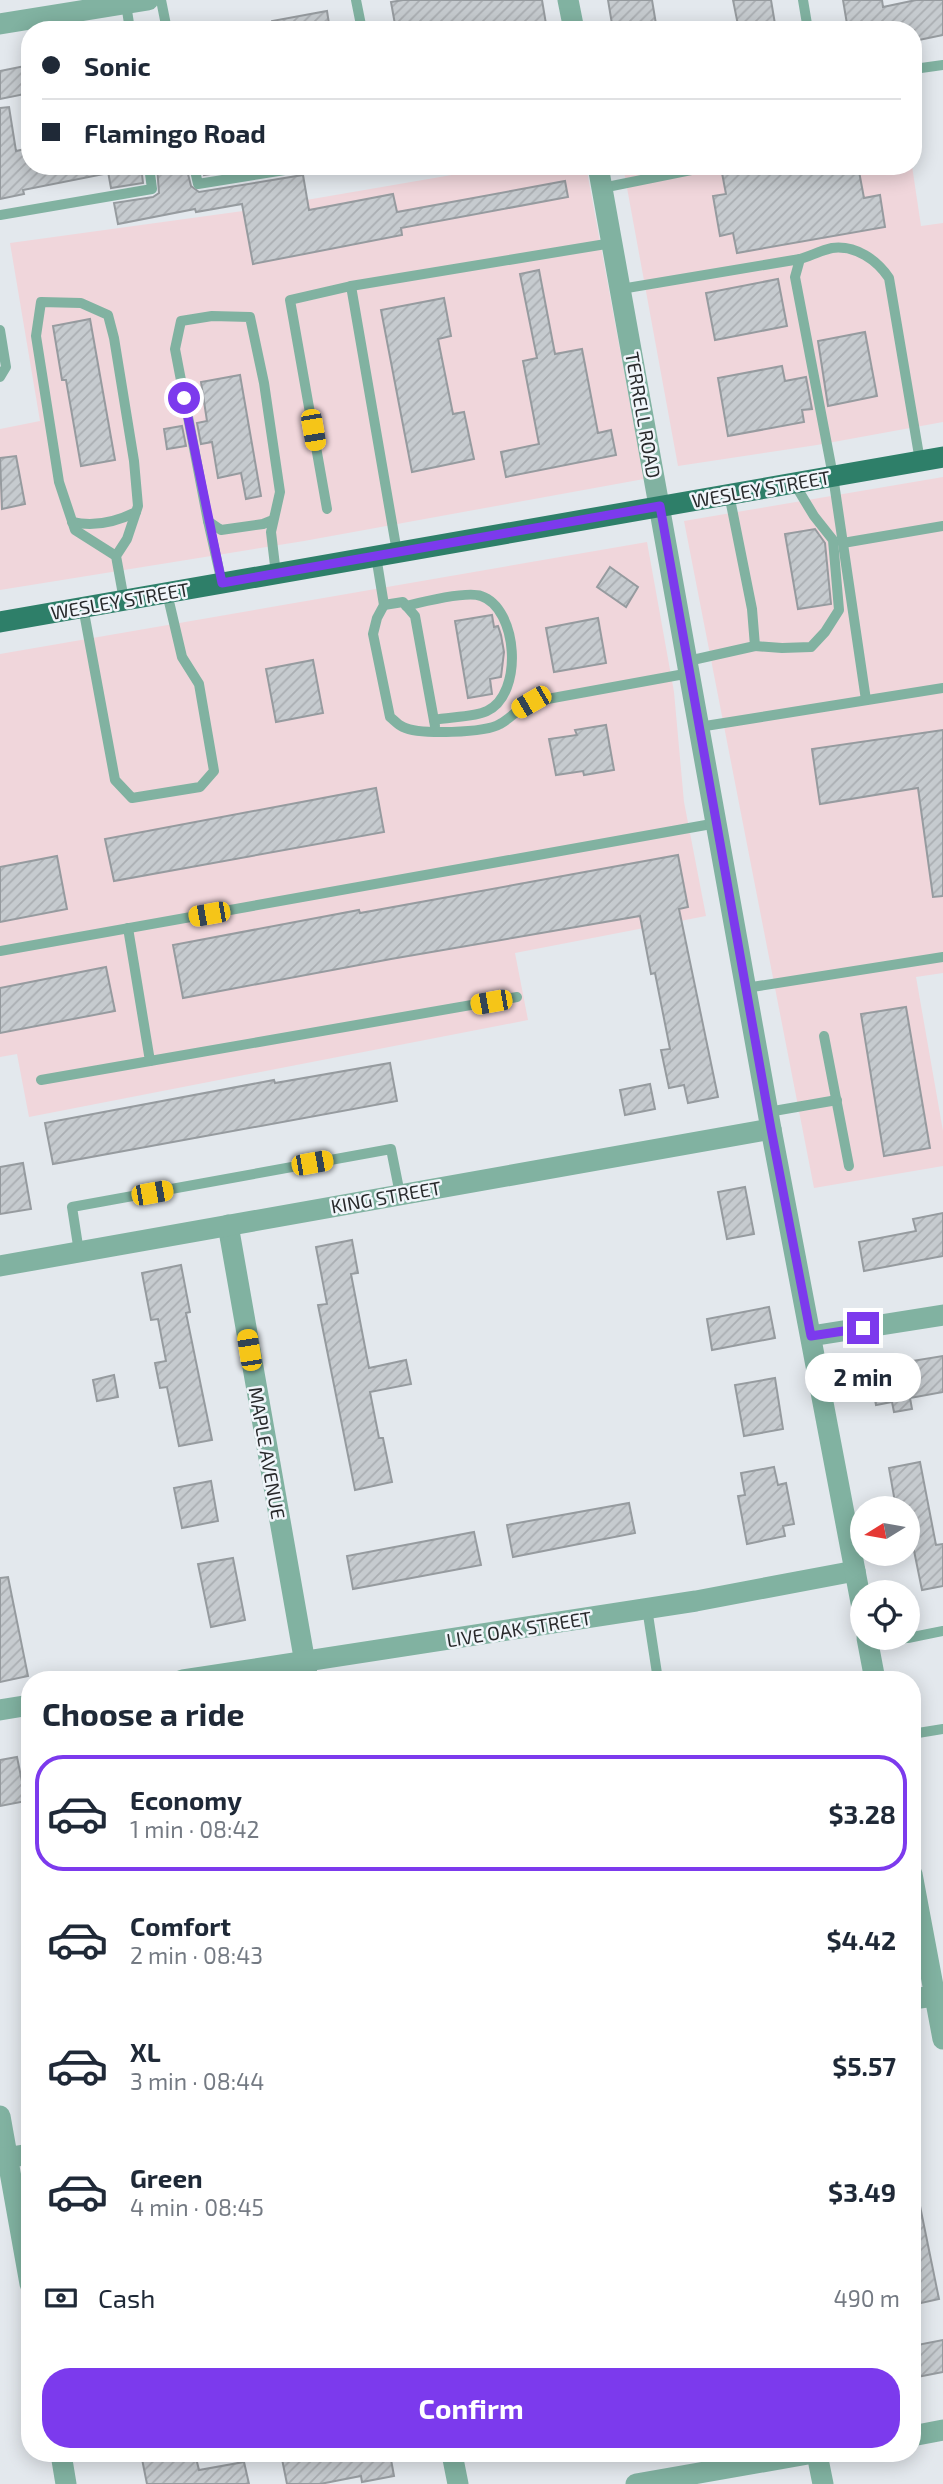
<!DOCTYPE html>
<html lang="en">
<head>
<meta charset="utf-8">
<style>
	:root { --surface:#fff; --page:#f2f2f3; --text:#1f2937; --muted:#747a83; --line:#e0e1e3; --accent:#7c3aed }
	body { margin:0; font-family:"Exo 2",sans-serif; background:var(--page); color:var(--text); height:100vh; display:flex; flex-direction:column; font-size:26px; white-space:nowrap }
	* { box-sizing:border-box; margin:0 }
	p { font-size:23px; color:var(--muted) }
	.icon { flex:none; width:38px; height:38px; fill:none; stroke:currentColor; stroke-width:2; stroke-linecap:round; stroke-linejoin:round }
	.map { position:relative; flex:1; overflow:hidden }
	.sheet { position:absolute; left:21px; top:1671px; width:900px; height:791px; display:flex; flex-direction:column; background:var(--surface); border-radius:28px; box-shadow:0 4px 18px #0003 }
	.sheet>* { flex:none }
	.guide { position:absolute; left:21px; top:21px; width:901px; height:154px; border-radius:28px; box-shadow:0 4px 18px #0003; display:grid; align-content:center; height:154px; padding:0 21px; background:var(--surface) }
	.needle { width:46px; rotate:259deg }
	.tools { position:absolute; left:850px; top:1496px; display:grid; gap:14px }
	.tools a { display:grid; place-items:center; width:70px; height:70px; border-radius:50%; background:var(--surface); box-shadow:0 4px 18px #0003; font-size:35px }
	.end { position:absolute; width:32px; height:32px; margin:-16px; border:9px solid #7c3aed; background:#fff; box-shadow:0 0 0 4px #fff }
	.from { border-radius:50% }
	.bubble { position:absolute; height:49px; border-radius:24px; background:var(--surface); box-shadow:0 4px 18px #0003; font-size:23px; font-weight:700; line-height:49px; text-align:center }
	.car { position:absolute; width:21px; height:42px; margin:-21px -10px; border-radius:9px; box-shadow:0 0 5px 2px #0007; background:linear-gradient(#f5c518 24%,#345 0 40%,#f5c518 0 76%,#345 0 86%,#f5c518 0) }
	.guide b { display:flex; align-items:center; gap:24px; height:66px; font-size:26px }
	.guide b+b { border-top:2px solid var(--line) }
	.guide i { width:18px; height:18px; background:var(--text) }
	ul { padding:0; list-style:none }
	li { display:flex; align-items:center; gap:21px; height:116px; margin:0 14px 10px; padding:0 7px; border:4px solid transparent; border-radius:28px }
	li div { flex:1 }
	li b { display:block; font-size:26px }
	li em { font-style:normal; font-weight:700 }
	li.selected { border-color:var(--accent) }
	li>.icon { width:63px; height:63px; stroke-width:1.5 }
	h2 { padding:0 21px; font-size:32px; line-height:84px }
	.pay { display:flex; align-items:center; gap:18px; height:77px; padding:0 21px; font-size:26px }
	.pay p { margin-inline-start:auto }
	.button { display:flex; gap:14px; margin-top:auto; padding:14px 21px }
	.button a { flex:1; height:80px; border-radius:28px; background:var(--accent); color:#fff; font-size:28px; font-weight:700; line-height:80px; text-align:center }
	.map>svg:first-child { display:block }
</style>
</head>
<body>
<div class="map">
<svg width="943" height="2484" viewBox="0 0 943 2484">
	<defs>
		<pattern id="building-hatch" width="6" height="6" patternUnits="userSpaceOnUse" patternTransform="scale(1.75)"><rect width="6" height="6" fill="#c6cbcf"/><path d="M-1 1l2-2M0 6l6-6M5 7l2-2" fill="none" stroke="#aaaeb2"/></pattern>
	</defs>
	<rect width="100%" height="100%" fill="#e3e8ed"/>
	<g fill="#f0d6db">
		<path d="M504 166H586L644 479 304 541 0 590V429L40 421 10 243 243 211Z"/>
		<path d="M623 166H912L921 226 943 223V422L817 445 678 466Z"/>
		<path d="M943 477V973L916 977 943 1131V1166L814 1188 684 521Z"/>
		<path d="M647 542 674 692 684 802 706 916 515 953 528 1020 29 1117 17 1054 0 1057V654Z"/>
	</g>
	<g fill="url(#building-hatch)" stroke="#969b9f" stroke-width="2">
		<path d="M403 0H542L547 30H508L507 24 473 30H396L391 2Z"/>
		<path d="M608 0H652L657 30H613Z"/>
		<path d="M733 0H771L776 30H739Z"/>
		<path d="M843 0H882L883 7 916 0H943V35L914 41V30H848Z"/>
		<path d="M327 11 330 30H272V21Z"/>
		<path d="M30 65V93L0 99V71Z"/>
		<path d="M9 107 16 151 30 148V166H103L104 174 23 190 24 194 0 199V108Z"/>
		<path d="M107 166H141L143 183 111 188Z"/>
		<path d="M157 166H186L191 186 199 192 303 175 309 210 393 194 397 212 565 181 568 197 401 228 402 235 253 264 242 204 196 212 195 209 118 224 114 203 153 197 159 193Z"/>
		<path d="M202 166H259L204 175Z"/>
		<path d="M757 166H858L864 198 880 195 885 227 737 253 733 233 720 236 713 196 726 194 722 173Z"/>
		<path d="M539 270 555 354 582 349 598 433 611 430 616 455 506 477 501 452 539 444 523 361 537 358 520 274Z"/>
		<path d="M778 279 787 326 715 340 706 293Z"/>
		<path d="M444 298 451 336 438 339 453 414 464 412 474 459 412 472 381 310Z"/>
		<path d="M90 319 115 460 81 466 66 380H62L53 326Z"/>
		<path d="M865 332 877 396 828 406 818 341Z"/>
		<path d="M782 366 785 381 806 377 812 409 802 410 804 422 728 436 718 378Z"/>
		<path d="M240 375 261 496 246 499 241 473 218 478 212 442 201 444 197 423 207 421 201 382Z"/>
		<path d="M182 426 186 446 167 449 164 429Z"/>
		<path d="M16 456 25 504 2 509 0 458Z"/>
		<path d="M815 529 825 543 831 604 798 609 785 534Z"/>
		<path d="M610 567 638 587 626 607 597 587Z"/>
		<path d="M492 615 494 627 498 626 501 635 504 652 501 677 490 679 492 694 468 698 455 621Z"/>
		<path d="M598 618 606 663 554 672 546 628Z"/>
		<path d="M313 660 323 713 276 722 266 669Z"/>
		<path d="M606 725 614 770 584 775 583 771 556 775 549 739 577 735 575 730Z"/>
		<path d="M943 730V896L933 897 918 788 820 804 812 749Z"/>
		<path d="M376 788 384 832 114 881 105 839Z"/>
		<path d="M678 855 688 907 679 909 718 1097 688 1103 684 1085 669 1088 661 1050 670 1049 655 973 651 974 640 916 391 959 183 998 173 945 359 910 360 913Z"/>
		<path d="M57 856 67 909 0 922V867Z"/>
		<path d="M106 967 115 1011 0 1033V988Z"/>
		<path d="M906 1007 930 1148 884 1156 861 1014Z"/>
		<path d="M390 1063 397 1101 53 1164 45 1123 274 1080 275 1083Z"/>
		<path d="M650 1084 655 1109 625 1115 620 1090Z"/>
		<path d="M23 1163 31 1209 0 1214V1167Z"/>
		<path d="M745 1187 754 1234 727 1239 718 1192Z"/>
		<path d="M943 1213V1256L864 1271 859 1242 916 1231 913 1219Z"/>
		<path d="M352 1240 358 1273 351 1274 369 1368 406 1360 411 1384 370 1392 379 1438H383L392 1482 355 1490 318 1305 327 1304 316 1247Z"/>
		<path d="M181 1265 190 1312 186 1313 212 1440 179 1446 167 1387 160 1388 155 1363 166 1361 158 1319 151 1320 142 1273Z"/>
		<path d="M769 1307 775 1338 712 1350 707 1319Z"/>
		<path d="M943 1356V1392L910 1398 912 1409 894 1412 892 1402 876 1405 869 1368Z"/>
		<path d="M114 1375 118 1397 97 1401 93 1380Z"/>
		<path d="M775 1378 783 1429 744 1436 735 1385Z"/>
		<path d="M920 1462 936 1545 943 1544V1586L922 1590 908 1521V1508H896L889 1468Z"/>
		<path d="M774 1467 778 1485 786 1483 794 1524 783 1526 785 1536 747 1544 738 1496 745 1495 741 1473Z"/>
		<path d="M211 1481 218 1521 182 1528 174 1488Z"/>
		<path d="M629 1503 635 1533 513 1557 507 1525Z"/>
		<path d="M474 1532 481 1565 353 1589 347 1556Z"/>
		<path d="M233 1558 245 1620 211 1627 198 1564Z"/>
		<path d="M8 1577 28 1676 0 1682V1578Z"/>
		<path d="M17 1757 26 1801 0 1806V1760Z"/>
		<path d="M920 2206 939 2299 912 2305V2207Z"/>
		<path d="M943 2340V2372L912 2378V2346Z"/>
		<path d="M141 2454H195L199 2470 244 2462 249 2484H147Z"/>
		<path d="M310 2454H390L394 2476 362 2482 361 2476 320 2484H287L282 2459Z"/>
	</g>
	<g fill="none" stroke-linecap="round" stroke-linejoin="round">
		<g stroke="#81b2a1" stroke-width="10">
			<path d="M161 0 167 30"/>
			<path d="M356 0 362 30"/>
			<path d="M803 0 808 30"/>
			<path d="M126 4 130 30"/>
			<path d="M914 69 943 65"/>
			<path d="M194 166 198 184 310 166"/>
			<path d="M602 188 711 166"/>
			<path d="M0 215 152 189 149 166"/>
			<path d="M351 286 612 243"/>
			<path d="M621 289 800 259"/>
			<path d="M0 330 6 367 0 377"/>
			<path d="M327 509 290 300 351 286 397 552"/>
			<path d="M208 521 221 530 263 524 273 520"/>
			<path d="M72 522C94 527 116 522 136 512"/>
			<path d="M843 543 943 526"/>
			<path d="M116 556 75 530 59 482 36 336 41 302 81 303 108 315 114 338 134 461 138 506 127 539 116 556 124 600"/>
			<path d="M376 556 384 605 377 618 373 634 390 717C394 720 398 725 403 727 419 735 485 733 500 724 511 718 519 708 531 702L690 673"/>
			<path d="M222 583 208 521 175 349 181 321 212 316 250 317 264 383 280 492 271 532 276 574"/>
			<path d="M384 605 403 602 415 616 435 726"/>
			<path d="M406 606C422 602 467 591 481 596 518 608 524 694 487 711 475 717 449 717 434 720"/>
			<path d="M83 607 115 780 132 798 200 787 214 771 199 684 182 657 167 593"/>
			<path d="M755 646 782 648 811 647 825 632 839 610 833 540 814 516 794 483"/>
			<path d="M688 661 755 646 752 609 729 494"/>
			<path d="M866 700 833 476 795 277 800 259C810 256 822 250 832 248 856 245 877 260 889 278L920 461"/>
			<path d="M699 727 943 688"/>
			<path d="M0 951 717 823"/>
			<path d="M746 988 943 957"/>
			<path d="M824 1036 849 1166"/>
			<path d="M150 1061 517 997"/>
			<path d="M41 1080 150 1061 128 928"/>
			<path d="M768 1112 837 1100"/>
			<path d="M79 1252 72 1207 391 1149 400 1194"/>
			<path d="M647 1608 658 1680"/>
			<path d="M908 1638 943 1631"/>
			<path d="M869 1645 906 1638"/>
			<path d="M912 1734 943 1729"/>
		</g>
		<g stroke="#81b2a1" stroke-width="21">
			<path d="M228 1225 308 1680"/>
			<path d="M0 1266 771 1129"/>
			<path d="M811 1336 943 1315"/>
			<path d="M183 1680 696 1601 855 1571"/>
			<path d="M0 1710 30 1705"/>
			<path d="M912 1999 935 1996"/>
			<path d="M0 2116 30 2284"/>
			<path d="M0 2159 30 2154"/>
			<path d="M61 2454 66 2484"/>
			<path d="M452 2454 458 2484"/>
			<path d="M817 2454 823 2484"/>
		</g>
		<g stroke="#81b2a1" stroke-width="21">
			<path d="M568 0 574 30"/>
			<path d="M0 24 148 0"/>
			<path d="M598 166 771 1129 863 1613"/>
			<path d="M867 1638 875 1680"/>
			<path d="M912 1874 943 2039"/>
			<path d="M912 2436 943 2430"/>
			<path d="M636 2484 808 2454"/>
		</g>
		<path stroke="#2e7f69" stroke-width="21" d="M0 622 943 457"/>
	</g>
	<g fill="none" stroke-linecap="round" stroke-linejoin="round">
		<path stroke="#7c3aed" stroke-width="9" d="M184 398 222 583 660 506 771 1129 811 1336 863 1328"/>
	</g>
	<g text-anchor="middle" stroke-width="5" stroke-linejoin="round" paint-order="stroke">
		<g font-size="19" fill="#28292b" stroke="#f0f5fa">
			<text transform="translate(643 415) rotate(80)" y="7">TERRELL ROAD</text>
			<text transform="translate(761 489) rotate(-10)" y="7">WESLEY STREET</text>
			<text transform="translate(120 601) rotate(-10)" y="7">WESLEY STREET</text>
			<text transform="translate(386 1197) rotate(-10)" y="7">KING STREET</text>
			<text transform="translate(267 1453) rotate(80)" y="7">MAPLE AVENUE</text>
			<text transform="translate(519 1629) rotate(-9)" y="7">LIVE OAK STREET</text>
		</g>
	</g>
</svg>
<div class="tools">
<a><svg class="needle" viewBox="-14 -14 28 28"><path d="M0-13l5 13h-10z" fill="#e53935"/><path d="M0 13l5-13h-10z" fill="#747a83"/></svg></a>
<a><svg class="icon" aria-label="locate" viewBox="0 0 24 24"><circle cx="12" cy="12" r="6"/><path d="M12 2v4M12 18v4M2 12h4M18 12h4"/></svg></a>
</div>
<i class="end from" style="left:184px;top:398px"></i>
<i class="end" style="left:863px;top:1328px"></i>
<div class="bubble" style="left:805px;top:1353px;width:116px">2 min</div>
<i class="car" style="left:313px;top:430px;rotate:170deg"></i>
<i class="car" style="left:531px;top:702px;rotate:240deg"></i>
<i class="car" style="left:209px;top:914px;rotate:260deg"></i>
<i class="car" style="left:491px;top:1002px;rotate:260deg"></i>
<i class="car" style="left:312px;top:1163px;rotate:80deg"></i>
<i class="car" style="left:152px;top:1193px;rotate:80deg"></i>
<i class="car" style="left:249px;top:1350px;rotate:351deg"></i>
<div class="guide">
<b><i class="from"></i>Sonic</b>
<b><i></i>Flamingo Road</b>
</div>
<section class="sheet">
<h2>Choose a ride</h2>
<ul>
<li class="selected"><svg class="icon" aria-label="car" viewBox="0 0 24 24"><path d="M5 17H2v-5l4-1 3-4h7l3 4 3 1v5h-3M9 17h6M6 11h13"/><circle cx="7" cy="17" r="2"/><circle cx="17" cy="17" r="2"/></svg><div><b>Economy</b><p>1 min · 08:42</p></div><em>$3.28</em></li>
<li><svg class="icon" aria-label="car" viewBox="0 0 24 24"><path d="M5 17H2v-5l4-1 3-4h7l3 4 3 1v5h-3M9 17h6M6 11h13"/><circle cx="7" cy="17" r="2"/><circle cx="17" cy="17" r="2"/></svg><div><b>Comfort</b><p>2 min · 08:43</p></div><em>$4.42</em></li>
<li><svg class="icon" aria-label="car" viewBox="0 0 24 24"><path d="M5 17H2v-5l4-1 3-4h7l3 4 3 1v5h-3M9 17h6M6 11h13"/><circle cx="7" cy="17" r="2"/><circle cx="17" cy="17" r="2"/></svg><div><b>XL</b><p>3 min · 08:44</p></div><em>$5.57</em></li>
<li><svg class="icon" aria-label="car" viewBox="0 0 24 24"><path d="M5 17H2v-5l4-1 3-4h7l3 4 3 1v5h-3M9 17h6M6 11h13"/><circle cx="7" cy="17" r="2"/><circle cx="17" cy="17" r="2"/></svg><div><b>Green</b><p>4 min · 08:45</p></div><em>$3.49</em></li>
</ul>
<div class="pay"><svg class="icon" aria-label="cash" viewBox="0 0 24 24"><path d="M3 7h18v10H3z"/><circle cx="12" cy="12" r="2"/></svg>Cash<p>490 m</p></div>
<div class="button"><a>Confirm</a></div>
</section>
</div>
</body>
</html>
